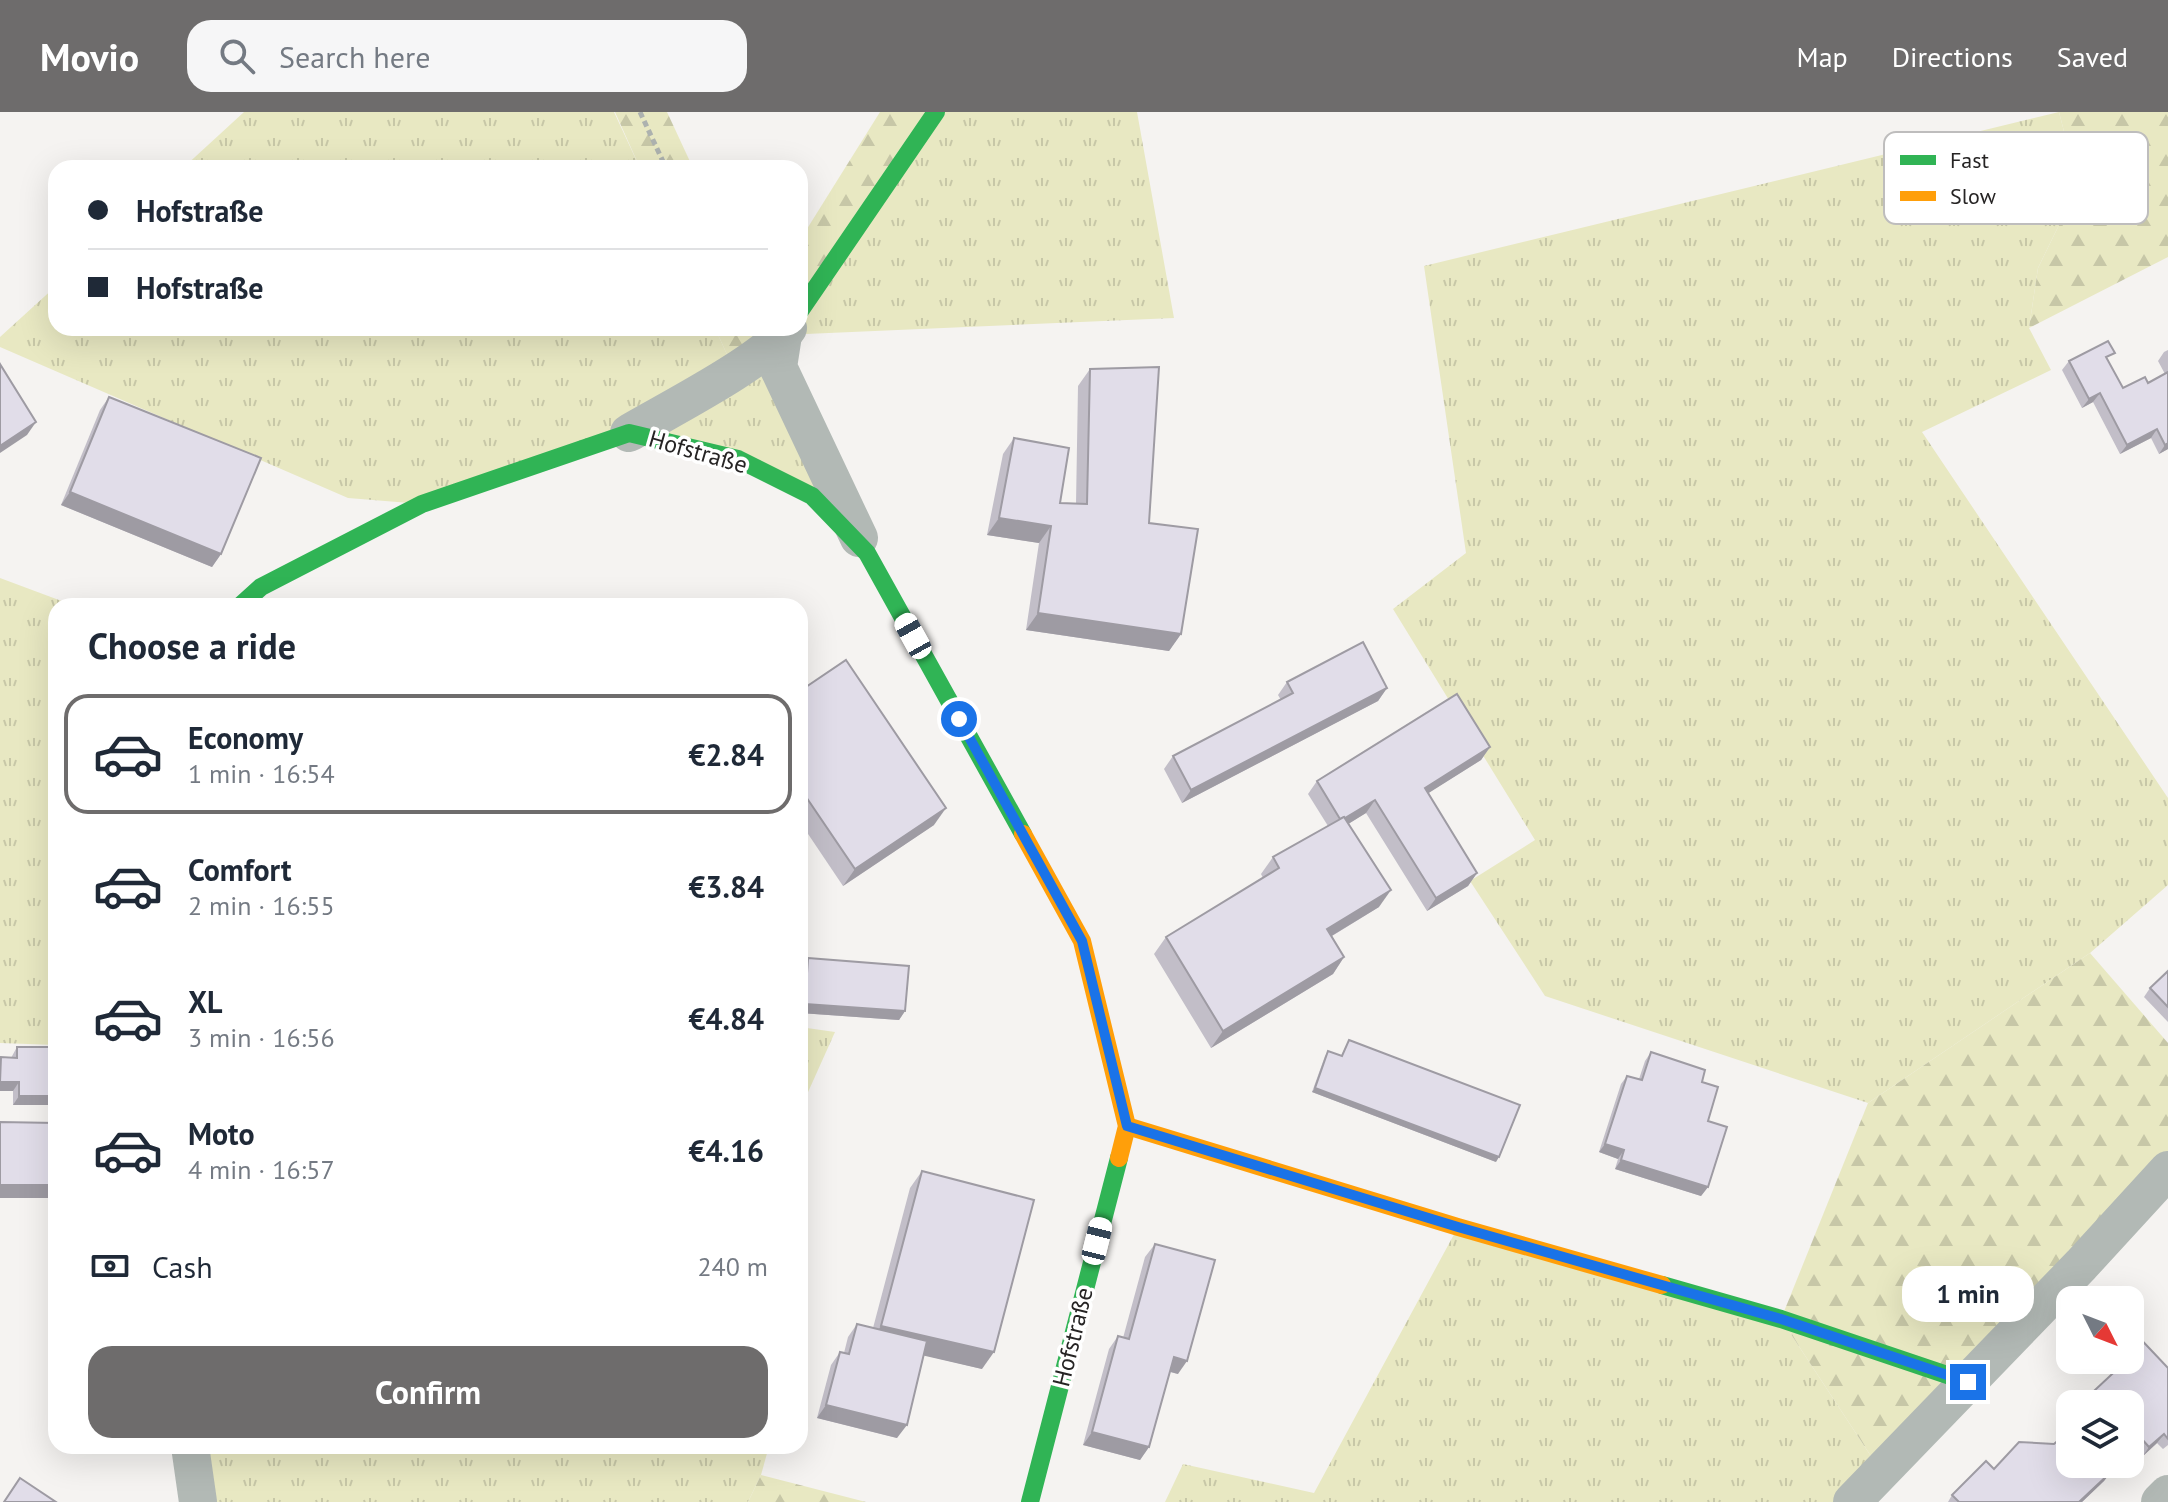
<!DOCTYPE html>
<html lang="en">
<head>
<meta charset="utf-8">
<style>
	:root { --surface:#fff; --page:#f6f6f7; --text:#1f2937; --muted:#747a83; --line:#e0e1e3; --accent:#6e6c6c }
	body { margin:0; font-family:"PT Sans",sans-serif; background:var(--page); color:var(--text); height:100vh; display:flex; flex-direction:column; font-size:30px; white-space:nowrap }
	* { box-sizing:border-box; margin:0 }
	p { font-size:26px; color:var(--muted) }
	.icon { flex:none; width:44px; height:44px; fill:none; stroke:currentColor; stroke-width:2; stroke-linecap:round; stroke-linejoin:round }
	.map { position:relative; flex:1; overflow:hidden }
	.sheet { position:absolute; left:48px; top:486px; width:760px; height:856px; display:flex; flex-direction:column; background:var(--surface); border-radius:24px; box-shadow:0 8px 32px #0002 }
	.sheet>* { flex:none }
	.top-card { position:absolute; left:48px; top:48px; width:760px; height:176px; border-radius:24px; box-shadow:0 8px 32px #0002; display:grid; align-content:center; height:176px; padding:0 40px; background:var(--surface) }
	.needle { width:52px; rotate:132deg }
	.tools { position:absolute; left:2056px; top:1174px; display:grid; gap:16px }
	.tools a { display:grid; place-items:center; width:88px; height:88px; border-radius:16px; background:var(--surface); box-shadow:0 8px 32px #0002; font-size:40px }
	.end { position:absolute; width:36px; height:36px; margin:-18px; border:10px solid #1a73e8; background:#fff; box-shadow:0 0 0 4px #fff }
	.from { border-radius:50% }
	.bubble { position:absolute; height:56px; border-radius:24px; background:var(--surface); box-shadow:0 8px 32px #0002; font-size:26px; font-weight:800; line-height:56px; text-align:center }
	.car { position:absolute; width:24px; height:48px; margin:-24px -12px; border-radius:10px; box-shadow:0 0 6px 2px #0007; background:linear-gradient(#fff 24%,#345 0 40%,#fff 0 76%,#345 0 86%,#fff 0) }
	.top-card b { display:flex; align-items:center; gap:28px; height:76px; font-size:30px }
	.top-card b+b { border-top:2px solid var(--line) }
	.top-card i { width:20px; height:20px; background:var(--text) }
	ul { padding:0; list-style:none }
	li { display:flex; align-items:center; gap:24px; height:120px; margin:0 16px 12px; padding:0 24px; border:4px solid transparent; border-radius:24px }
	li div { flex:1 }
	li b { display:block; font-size:30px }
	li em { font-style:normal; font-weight:800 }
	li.selected { border-color:var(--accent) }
	li>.icon { width:72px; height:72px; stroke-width:1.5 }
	h2 { padding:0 40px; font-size:36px; line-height:96px }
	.pay { display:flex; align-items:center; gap:20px; height:88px; padding:0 40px; font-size:30px }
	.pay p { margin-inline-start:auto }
	.button { display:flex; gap:16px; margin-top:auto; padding:16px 40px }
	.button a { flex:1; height:92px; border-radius:24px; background:var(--accent); color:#fff; font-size:32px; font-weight:800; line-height:92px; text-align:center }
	header { display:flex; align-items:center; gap:48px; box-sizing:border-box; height:112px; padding:0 40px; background:var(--accent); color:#fff }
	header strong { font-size:38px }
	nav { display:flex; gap:44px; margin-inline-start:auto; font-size:28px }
	.search { width:560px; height:72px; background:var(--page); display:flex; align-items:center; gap:20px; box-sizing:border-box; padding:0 28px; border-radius:24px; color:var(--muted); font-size:30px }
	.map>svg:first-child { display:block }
</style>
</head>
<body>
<header>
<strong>Movio</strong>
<div class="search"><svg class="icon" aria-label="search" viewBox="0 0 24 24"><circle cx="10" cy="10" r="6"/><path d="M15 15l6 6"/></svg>Search here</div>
<nav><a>Map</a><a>Directions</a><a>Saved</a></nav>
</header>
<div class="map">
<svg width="2168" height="1390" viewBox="0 0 2168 1390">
	<defs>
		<pattern id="grass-tufts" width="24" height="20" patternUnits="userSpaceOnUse" patternTransform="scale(2)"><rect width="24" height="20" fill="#e8e8c2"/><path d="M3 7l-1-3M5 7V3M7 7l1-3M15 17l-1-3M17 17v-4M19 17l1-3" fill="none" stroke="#c7c7a7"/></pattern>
		<pattern id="forest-firs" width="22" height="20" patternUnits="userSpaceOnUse" patternTransform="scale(2)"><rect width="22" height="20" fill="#e8e8c2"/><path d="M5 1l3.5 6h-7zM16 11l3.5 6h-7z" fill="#c7c7a7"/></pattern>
	</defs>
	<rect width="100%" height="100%" fill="#f5f3f1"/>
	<g fill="url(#grass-tufts)">
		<path d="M244 0H614L640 56H183Z"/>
		<path d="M936 0H1137L1174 206 783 223 867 441 812 384 629 321 422 392 348 386 0 235V225L56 174V216H715L734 258Z"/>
		<path d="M2059 0 2078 74 2038 156 2029 216 2051 258 1922 320 2168 686V773L2090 841 1868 991 1545 884 1470 769 1535 728 1393 497 1466 441 1424 154Z"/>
		<path d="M0 466 75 494H56V933L0 931Z"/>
		<path d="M800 915 835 920 800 998Z"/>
		<path d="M1458 1115 1781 1207 1882 1361 1852 1390H1165L1183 1352 1314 1381Z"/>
		<path d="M190 1334H769L761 1363 748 1390H198Z"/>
	</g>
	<g fill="url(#forest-firs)">
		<path d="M615 0H667L693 56H640Z"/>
		<path d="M880 0H936L800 199V128Z"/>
		<path d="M2059 0H2168V145L2029 216 2038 156 2078 74Z"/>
		<path d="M715 216H788L734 258Z"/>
		<path d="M2090 841 2168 931V1058L1882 1361 1781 1207 1868 991Z"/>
		<path d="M761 1363 866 1390H748Z"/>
	</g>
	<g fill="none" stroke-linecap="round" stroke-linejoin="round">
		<path stroke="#adb2af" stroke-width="5" stroke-dasharray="6 4" stroke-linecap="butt" d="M640 0 666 56"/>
		<g stroke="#b2b9b5" stroke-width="38">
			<path d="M783 223 778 255 859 426"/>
			<path d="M629 321C668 298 765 249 788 216"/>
			<path d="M190 1334 198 1390"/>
			<path d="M1852 1390 2081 1153 2168 1058"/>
			<path d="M2160 1390 2168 1382"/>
		</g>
		<g stroke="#30b455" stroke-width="18">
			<path d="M800 199 936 0"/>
			<path d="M240 494 261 475 422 392 629 321 738 347 812 384 867 441 1023 722"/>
			<path d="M1662 1173 1781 1207 1968 1270"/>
			<path d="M1030 1390 1119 1046"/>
		</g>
		<g stroke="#ff9f0a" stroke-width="18">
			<path d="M1023 722 1082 829 1127 1014 1119 1046"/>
			<path d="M1127 1014 1458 1115 1662 1173"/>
		</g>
	</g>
	<g fill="#c2bec8">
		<path d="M2168 238V337L2159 342 2151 326 2120 342 2093 290 2082 296 2062 258 2069 249 2123 276 2148 271 2165 262 2158 249 2164 240Z"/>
		<path d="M1090 257 1149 411 1181 522 1169 539 1026 518 1039 431 987 423 1003 342 1014 326 1060 391 1076 392 1078 274Z"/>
		<path d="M109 285 221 442 212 455 61 393 100 298Z"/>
		<path d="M1287 570 1387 576 1378 589 1182 691 1164 657 1173 644 1281 588 1278 583Z"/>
		<path d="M800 579 934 713 843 774 800 710Z"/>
		<path d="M1490 635 1481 648 1428 681 1477 761 1468 774 1427 799 1366 701 1348 712 1379 795 1332 824 1344 845 1333 862 1211 936 1154 842 1166 825 1263 766 1261 762 1273 745 1328 714 1308 682 1317 669Z"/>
		<path d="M808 846 905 899 899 908 800 901 802 855Z"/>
		<path d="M2168 859V910L2144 885 2150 876Z"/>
		<path d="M1349 928 1496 1050 1312 980 1325 944 1328 939 1341 944Z"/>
		<path d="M17 935H56V993H13V979H0V947L1 945 11 946Z"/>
		<path d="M1651 940 1702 970 1708 1009V1075L1701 1084 1615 1057 1618 1047 1599 1040 1621 972 1627 964 1639 967 1645 949Z"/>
		<path d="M922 1059 982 1257 924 1243 897 1326 817 1306 831 1253 840 1240 844 1241 848 1225 857 1212 873 1216 910 1076Z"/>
		<path d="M1155 1132 1178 1262 1170 1260 1149 1335 1140 1348 1083 1333 1109 1237 1118 1224 1123 1226 1145 1145Z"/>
		<path d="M2108 1248H2130L2168 1256V1333L2163 1337 2157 1331 2143 1344 2130 1330V1292L2117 1257Z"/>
		<path d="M2070 1302V1352L2111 1360 2104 1369 2082 1390H1948L1952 1383 1994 1357 2054 1332 2070 1318 2063 1311Z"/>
	</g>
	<g fill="#9e9ba3">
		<path d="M2100 281 2093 290 2082 296 2089 287Z"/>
		<path d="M36 310 27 323 0 341V334Z"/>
		<path d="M2157 317 2151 326 2120 342 2127 333Z"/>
		<path d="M2168 331V337L2159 342 2165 333Z"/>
		<path d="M70 380 221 442 212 455 61 393Z"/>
		<path d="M999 406 1051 414 1039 431 987 423Z"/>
		<path d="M1038 501 1181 522 1169 539 1026 518Z"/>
		<path d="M1387 576 1378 589 1182 691 1191 678Z"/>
		<path d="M1490 635 1481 648 1416 689 1425 676Z"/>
		<path d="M1375 688 1366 701 1332 722 1341 709Z"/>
		<path d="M946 696 934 713 843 774 855 757Z"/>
		<path d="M1477 761 1468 774 1427 799 1436 786Z"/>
		<path d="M1391 778 1379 795 1315 834 1327 817Z"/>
		<path d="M1344 845 1333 862 1211 936 1223 919Z"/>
		<path d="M805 892 905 899 899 908 800 901V898Z"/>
		<path d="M0 970H19L13 979H0Z"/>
		<path d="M1315 976 1499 1045 1496 1050 1312 980Z"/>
		<path d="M19 984H56V993H13Z"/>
		<path d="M1605 1032 1624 1038 1618 1047 1599 1040Z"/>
		<path d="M1621 1048 1708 1075 1701 1084 1615 1057Z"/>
		<path d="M0 1073H56V1076L49 1086H0Z"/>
		<path d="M881 1214 994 1240 982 1257 869 1231Z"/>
		<path d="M1174 1245 1187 1249 1178 1262 1164 1258Z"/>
		<path d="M826 1293 907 1313 897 1326 817 1306Z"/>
		<path d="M1092 1320 1149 1335 1140 1348 1083 1333Z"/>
		<path d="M2164 1322 2157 1331 2143 1344 2149 1335Z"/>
		<path d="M2111 1360 2104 1369 2082 1390H2079Z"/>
	</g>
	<g fill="#e1dde9" stroke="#9e9ba3" stroke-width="2">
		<path d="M2108 229 2115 241 2106 245 2123 276 2145 265 2148 271 2168 260V331L2165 333 2157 317 2127 333 2100 281 2089 287 2069 249Z"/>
		<path d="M0 252 36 310 0 334Z"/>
		<path d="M1159 255 1149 411 1198 417 1181 522 1038 501 1051 414 999 406 1014 326 1069 336 1060 391 1087 392 1090 257Z"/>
		<path d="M109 285 261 346 221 442 70 380Z"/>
		<path d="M1363 530 1387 576 1191 678 1173 644 1293 581 1287 570Z"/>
		<path d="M846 548 946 696 855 757 800 676V579Z"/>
		<path d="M1457 582 1490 635 1425 676 1477 761 1436 786 1375 688 1345 706 1344 705 1340 707 1317 669Z"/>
		<path d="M1344 705 1391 778 1327 817 1344 845 1223 919 1166 825 1279 756 1273 745Z"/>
		<path d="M808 846 909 854 905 899 805 892Z"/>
		<path d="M2168 859V895L2150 876Z"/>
		<path d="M1349 928 1520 993 1499 1045 1315 976 1328 939 1342 944Z"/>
		<path d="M17 935H56V984H19V970H0L1 945 17 946Z"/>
		<path d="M1651 940 1705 958 1702 970 1718 975 1708 1009 1727 1015 1708 1075 1621 1048 1624 1038 1605 1032 1627 964 1642 968Z"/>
		<path d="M0 1010 56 1011V1073H0Z"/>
		<path d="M922 1059 1034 1088 994 1240 881 1214Z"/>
		<path d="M1155 1132 1215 1148 1187 1249 1174 1245 1149 1335 1092 1320 1118 1224 1129 1227Z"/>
		<path d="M857 1212 927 1229 907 1313 826 1293 840 1240 849 1242Z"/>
		<path d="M2133 1219 2168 1256V1327L2164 1322 2149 1335 2132 1316 2130 1318V1292H2080L2125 1250 2123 1248H2130V1222Z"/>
		<path d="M2070 1318V1352H2103L2111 1360 2079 1390H1959L1952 1383 1986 1349 1994 1357 2019 1330 2054 1332Z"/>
		<path d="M20 1366 56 1390H4Z"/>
	</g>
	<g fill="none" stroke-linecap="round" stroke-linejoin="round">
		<path stroke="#1a73e8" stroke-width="10" d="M959 607 1082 829 1127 1014 1458 1115 1781 1207 1968 1270"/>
	</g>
	<g text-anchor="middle" stroke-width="7" stroke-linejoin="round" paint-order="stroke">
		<g font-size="24" fill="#262424" stroke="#fff">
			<text transform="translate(698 340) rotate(16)" y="8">Hofstraße</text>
			<text transform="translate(1073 1225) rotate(-76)" y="8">Hofstraße</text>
		</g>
	</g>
	<rect x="1884" y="20" width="264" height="92" rx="12" fill="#fff" stroke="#bebdbd" stroke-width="2"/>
	<rect x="1900" y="43" width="36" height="10" fill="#30b455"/>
	<rect x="1900" y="79" width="36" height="10" fill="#ff9f0a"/>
	<g font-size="22" fill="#262424">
		<text x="1950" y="56">Fast</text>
		<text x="1950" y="92">Slow</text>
	</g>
</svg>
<div class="tools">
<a><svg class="needle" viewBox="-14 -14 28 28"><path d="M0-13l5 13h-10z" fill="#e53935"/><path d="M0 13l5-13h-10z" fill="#747a83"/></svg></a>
<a><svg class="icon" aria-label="layers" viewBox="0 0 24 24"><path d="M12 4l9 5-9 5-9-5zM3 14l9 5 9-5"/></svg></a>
</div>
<i class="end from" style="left:959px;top:607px"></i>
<i class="end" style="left:1968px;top:1270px"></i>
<div class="bubble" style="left:1902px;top:1154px;width:132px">1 min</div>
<i class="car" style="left:913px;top:524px;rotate:331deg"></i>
<i class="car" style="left:1097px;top:1129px;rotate:14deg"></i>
<div class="top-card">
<b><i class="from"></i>Hofstraße</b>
<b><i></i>Hofstraße</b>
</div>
<section class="sheet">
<h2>Choose a ride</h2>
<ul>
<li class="selected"><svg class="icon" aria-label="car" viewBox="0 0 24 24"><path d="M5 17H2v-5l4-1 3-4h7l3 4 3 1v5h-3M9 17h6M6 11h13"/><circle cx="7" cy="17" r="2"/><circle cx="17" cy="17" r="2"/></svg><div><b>Economy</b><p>1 min · 16:54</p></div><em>€2.84</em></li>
<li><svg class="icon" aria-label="car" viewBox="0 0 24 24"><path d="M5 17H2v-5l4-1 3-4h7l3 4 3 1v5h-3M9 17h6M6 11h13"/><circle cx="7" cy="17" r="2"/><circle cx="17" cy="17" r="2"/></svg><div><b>Comfort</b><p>2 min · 16:55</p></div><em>€3.84</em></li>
<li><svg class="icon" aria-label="car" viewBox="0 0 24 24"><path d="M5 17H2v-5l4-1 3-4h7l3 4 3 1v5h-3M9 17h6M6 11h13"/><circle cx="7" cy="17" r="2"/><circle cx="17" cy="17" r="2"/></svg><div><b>XL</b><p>3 min · 16:56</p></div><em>€4.84</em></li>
<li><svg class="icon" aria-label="car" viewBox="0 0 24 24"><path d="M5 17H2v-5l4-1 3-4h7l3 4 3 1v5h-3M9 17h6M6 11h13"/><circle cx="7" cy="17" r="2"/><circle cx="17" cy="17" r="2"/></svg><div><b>Moto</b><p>4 min · 16:57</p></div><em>€4.16</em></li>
</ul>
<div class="pay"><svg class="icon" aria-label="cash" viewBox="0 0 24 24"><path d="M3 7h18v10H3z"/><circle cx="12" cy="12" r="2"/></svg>Cash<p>240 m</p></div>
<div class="button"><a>Confirm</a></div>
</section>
</div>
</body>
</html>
